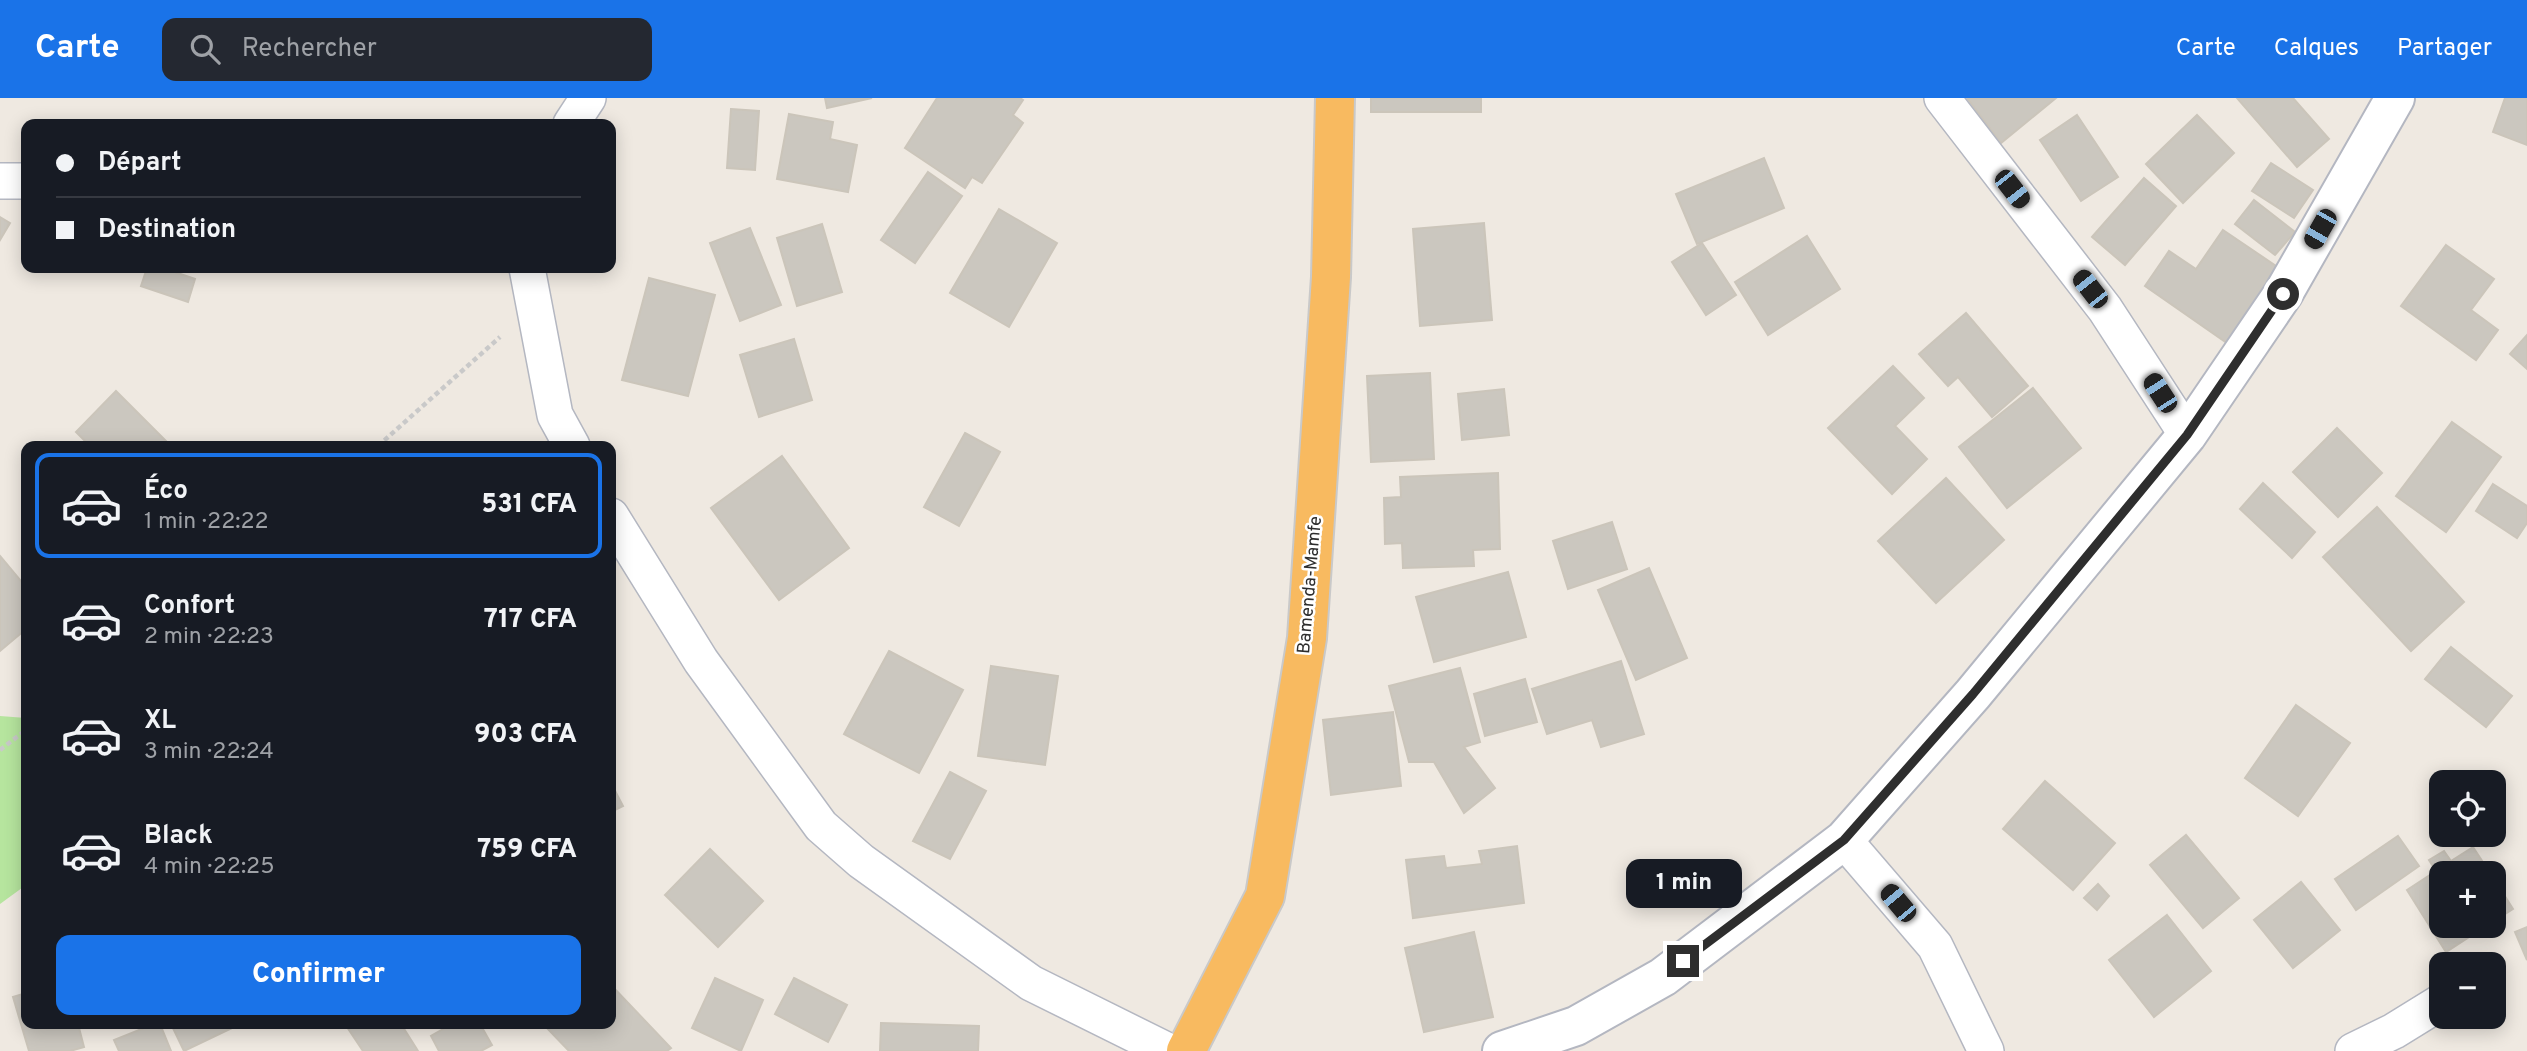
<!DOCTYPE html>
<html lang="fr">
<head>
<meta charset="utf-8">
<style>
	:root { --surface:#171b24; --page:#242831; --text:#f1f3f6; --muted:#9ea1a6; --line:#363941; --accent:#1a73e8 }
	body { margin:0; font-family:Overpass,sans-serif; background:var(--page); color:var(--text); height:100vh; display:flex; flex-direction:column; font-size:26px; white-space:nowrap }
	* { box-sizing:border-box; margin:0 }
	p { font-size:23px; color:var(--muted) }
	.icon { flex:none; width:38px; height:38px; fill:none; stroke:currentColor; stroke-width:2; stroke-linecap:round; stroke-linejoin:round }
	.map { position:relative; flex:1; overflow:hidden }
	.drawer { position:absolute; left:21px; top:343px; width:595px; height:588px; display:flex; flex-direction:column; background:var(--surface); border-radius:14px; box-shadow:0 4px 18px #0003 }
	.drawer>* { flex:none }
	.guide { position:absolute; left:21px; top:21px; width:595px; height:154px; border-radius:14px; box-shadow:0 4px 18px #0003; display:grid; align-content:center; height:154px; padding:0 35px; background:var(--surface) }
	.controls { position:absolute; left:2429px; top:672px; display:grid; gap:14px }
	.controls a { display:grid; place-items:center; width:77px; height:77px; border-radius:14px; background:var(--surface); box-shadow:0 4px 18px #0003; font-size:35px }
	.end { position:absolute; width:32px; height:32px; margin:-16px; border:9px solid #2e2e2e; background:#fff; box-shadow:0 0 0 4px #fff }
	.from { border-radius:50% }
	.bubble { position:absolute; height:49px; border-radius:14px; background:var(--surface); box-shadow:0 4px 18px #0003; font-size:23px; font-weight:800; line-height:49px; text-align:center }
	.car { position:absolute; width:21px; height:42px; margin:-21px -10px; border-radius:9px; box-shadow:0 0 5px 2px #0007; background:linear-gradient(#222 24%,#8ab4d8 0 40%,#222 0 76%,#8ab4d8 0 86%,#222 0) }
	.guide b { display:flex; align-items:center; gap:24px; height:66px; font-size:26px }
	.guide b+b { border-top:2px solid var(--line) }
	.guide i { width:18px; height:18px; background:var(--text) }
	ul { padding:12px 0 0; list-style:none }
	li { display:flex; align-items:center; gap:21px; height:105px; margin:0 14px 10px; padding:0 21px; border:4px solid transparent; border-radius:14px }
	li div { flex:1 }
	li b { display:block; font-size:26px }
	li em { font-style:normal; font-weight:800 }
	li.selected { border-color:var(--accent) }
	li>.icon { width:63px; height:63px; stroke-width:1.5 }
	.button { display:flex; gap:14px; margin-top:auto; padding:14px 35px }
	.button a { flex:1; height:80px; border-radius:14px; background:var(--accent); color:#fff; font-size:28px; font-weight:800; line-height:80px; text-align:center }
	header { display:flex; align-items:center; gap:42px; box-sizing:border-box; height:98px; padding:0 35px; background:var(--accent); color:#fff }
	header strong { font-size:33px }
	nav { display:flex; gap:38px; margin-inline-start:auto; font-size:24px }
	.search { width:490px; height:63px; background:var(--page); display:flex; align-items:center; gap:18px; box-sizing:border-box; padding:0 24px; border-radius:14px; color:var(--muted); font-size:26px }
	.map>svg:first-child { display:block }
</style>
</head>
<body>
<header>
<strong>Carte</strong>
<div class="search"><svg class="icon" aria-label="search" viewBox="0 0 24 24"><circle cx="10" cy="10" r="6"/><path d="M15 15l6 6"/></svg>Rechercher</div>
<nav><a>Carte</a><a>Calques</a><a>Partager</a></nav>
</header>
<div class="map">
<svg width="2527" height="953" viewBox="0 0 2527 953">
	<rect width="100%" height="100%" fill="#efe9e1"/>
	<path fill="#b6e59e" d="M0 618 26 620V787L0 806Z"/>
	<g fill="#cbc7bf" stroke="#cbc5ba" stroke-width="2">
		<path d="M825 0H872L827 10Z"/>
		<path d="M937 0H1020L1023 2 1013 17 1023 25 982 85 972 79 965 90 905 50Z"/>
		<rect x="1371" y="0" width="110" height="14"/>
		<path d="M1967 0H2056L2001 45Z"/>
		<path d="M2237 0H2293L2329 41 2297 69Z"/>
		<path d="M2505 0H2527V47L2493 34Z"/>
		<path d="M731 11 759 13 755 72 727 70Z"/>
		<path d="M789 16 833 24 830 41 857 47 848 94 777 81Z"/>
		<path d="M2077 17 2118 79 2081 103 2040 42Z"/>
		<path d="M2197 17 2234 55 2183 105 2146 66Z"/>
		<path d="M1764 60 1784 110 1697 146 1676 96Z"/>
		<path d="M2271 65 2313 92 2294 120 2252 93Z"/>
		<path d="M928 74 962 98 915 165 881 142Z"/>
		<path d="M2144 80 2176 108 2125 167 2092 139Z"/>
		<path d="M2254 102 2295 134 2275 157 2235 126Z"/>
		<path d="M999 111 1057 145 1009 229 950 195Z"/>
		<path d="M0 119 10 125 0 142Z"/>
		<path d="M1484 125 1492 222 1420 228 1413 131Z"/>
		<path d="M822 126 842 194 797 208 777 140Z"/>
		<path d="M750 130 781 207 740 223 710 145Z"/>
		<path d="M2223 132 2279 170 2227 245 2145 188 2169 153 2196 171Z"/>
		<path d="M1807 138 1840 191 1768 237 1735 184Z"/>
		<path d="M1702 145 1736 197 1706 217 1672 164Z"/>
		<path d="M2446 147 2494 181 2471 212 2498 232 2476 262 2401 208Z"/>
		<path d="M147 170H163L195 181 188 204 141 188Z"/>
		<path d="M649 180 715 197 688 298 622 282Z"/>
		<path d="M1966 215 2028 288 1992 319 1958 279 1948 288 1919 256Z"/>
		<path d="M2527 237V271L2510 256Z"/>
		<path d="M794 241 812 302 759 319 740 257Z"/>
		<path d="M1893 268 1924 300 1895 328 1927 361 1892 396 1828 330Z"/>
		<path d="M1430 275 1434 361 1371 364 1367 278Z"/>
		<path d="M2033 290 2081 350 2007 410 1959 349Z"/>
		<path d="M1504 291 1509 337 1462 342 1458 296Z"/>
		<path d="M116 293 171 348H90L76 334Z"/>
		<path d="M2452 324 2501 359 2446 434 2396 398Z"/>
		<path d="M2337 330 2382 375 2338 419 2293 374Z"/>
		<path d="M965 335 1000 354 959 428 924 409Z"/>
		<path d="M782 358 849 450 779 502 711 410Z"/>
		<path d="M1498 375 1500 451 1473 452 1474 468 1403 470 1402 445 1385 446 1384 400 1401 399 1400 379Z"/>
		<path d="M1946 380 2004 442 1936 505 1878 443Z"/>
		<path d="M2263 385 2315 434 2292 460 2240 411Z"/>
		<path d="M2493 386 2527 408V425L2517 440 2476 413Z"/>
		<path d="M2377 409 2464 504 2411 553 2323 459Z"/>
		<path d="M1612 424 1627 471 1568 491 1553 443Z"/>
		<path d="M0 458 26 489V531L0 553Z"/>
		<path d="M1649 470 1687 560 1636 582 1598 492Z"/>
		<path d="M1508 474 1526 539 1434 564 1416 499Z"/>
		<path d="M2451 549 2512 598 2486 629 2425 581Z"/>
		<path d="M889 553 963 592 919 675 844 636Z"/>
		<path d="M1621 563 1644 636 1601 649 1592 622 1547 636 1532 591Z"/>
		<path d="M991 568 1058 578 1045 667 978 658Z"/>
		<path d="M1460 570 1480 644 1464 649 1495 690 1464 715 1434 664H1409L1389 588Z"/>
		<path d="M1525 581 1537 624 1485 638 1474 596Z"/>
		<path d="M2296 607 2350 645 2298 718 2245 680Z"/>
		<path d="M1393 614 1401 688 1331 697 1323 622Z"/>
		<path d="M950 674 986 693 950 761 913 743Z"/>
		<path d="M2045 683 2115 745 2073 792 2003 731Z"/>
		<path d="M611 685 623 708 611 714Z"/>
		<path d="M2186 737 2239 800 2203 830 2150 767Z"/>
		<path d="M2398 738 2419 768 2356 812 2335 781Z"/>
		<path d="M1517 748 1524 805 1413 820 1406 762 1444 758 1446 770 1482 766 1479 753Z"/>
		<path d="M2473 749 2490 775H2441V828H2486L2446 854 2407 792 2436 773 2429 762 2444 753 2451 763Z"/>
		<path d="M710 751 763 803 718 849 665 797Z"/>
		<path d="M2494 781 2513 811 2494 823Z"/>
		<path d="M2301 784 2340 832 2293 870 2254 822Z"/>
		<path d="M2098 786 2109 798 2097 812 2084 800Z"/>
		<path d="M2167 817 2211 873 2154 919 2109 862Z"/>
		<path d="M2527 829V862L2515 834Z"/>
		<path d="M1474 834 1493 919 1424 934 1405 850Z"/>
		<path d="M715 880 763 902 741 953 692 930Z"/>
		<path d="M794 880 847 907 828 944 775 916Z"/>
		<path d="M611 887 671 950 667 953H569L544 927 611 926Z"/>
		<path d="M26 895V926H78L84 949 70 953H29L13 899Z"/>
		<path d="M881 925 979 928 978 953H880Z"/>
		<path d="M154 926H160L171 953H119L114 942Z"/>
		<path d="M171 926H230L232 930 184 953Z"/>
		<path d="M345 926H401L418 953H363Z"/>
		<path d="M452 926H480L492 947 481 953H439L431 938Z"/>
	</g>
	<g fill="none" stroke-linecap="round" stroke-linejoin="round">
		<g stroke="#b4b7c1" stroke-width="38">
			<g id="minor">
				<path d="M1942 0 2105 211 2187 337"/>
				<path d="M571 26 588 0"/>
				<path d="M0 83H26"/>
				<path d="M527 170 555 317 572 348"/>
				<path d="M611 418 701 563 821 728 861 763 1031 885 1168 953"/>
				<path d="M1844 742 1935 848 1986 953"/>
				<path d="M2353 953 2394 933 2441 904"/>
			</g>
		</g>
		<g stroke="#b4b7c1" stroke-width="42">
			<path id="tertiary" d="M1502 953 1576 928 1663 879 1844 742 1973 596 2187 337 2283 196 2395 0"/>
		</g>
		<g stroke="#c9c9c9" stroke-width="42">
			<path id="trunk" d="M1186 953 1265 798 1307 540 1331 179 1335 0"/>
		</g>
		<g stroke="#c9c9c9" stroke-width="4.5" stroke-dasharray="5 3.5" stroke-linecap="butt">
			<path d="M378 348 500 239"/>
			<path d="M0 652 26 632"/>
		</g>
		<use href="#minor" stroke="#fff" stroke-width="35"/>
		<use href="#tertiary" stroke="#fff" stroke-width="38"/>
		<use href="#trunk" stroke="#f8ba60" stroke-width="38"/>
	</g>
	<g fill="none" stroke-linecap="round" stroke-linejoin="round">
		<path stroke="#2e2e2e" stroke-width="9" d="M1683 863 1844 742 1973 596 2187 337 2283 196"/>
	</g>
	<g text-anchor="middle" stroke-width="5" stroke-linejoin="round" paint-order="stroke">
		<g font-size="18" fill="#2e2e2e" stroke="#fff">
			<text transform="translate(1309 487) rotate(-85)" y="6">Bamenda-Mamfe</text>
		</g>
	</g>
</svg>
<div class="controls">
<a><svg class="icon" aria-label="locate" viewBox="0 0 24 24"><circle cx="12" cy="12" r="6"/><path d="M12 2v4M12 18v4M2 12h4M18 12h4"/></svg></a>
<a>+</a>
<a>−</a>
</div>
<i class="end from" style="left:2283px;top:196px"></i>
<i class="end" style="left:1683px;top:863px"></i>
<div class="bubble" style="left:1626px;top:761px;width:116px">1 min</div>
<i class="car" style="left:2012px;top:91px;rotate:142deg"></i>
<i class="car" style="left:2320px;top:131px;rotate:210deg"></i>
<i class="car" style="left:2090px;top:191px;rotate:322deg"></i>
<i class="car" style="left:2160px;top:295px;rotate:327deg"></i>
<i class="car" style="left:1898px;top:805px;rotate:320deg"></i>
<div class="guide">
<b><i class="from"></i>Départ</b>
<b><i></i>Destination</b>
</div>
<section class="drawer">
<ul>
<li class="selected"><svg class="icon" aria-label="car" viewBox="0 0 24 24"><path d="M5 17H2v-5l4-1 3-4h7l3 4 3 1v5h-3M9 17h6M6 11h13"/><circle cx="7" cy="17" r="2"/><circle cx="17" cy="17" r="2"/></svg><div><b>Éco</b><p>1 min · 22:22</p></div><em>531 CFA</em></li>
<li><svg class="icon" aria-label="car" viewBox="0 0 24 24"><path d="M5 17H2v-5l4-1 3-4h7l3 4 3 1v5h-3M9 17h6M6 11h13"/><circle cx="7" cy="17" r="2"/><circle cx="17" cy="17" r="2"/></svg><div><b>Confort</b><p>2 min · 22:23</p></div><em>717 CFA</em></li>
<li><svg class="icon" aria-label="car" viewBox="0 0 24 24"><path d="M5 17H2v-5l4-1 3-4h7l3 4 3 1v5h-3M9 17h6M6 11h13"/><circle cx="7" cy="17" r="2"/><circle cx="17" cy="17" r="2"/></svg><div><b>XL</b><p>3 min · 22:24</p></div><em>903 CFA</em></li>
<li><svg class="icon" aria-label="car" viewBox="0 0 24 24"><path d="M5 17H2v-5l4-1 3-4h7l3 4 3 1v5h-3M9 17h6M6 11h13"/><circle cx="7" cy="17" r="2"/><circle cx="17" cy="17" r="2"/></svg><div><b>Black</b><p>4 min · 22:25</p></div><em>759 CFA</em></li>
</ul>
<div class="button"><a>Confirmer</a></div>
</section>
</div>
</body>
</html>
